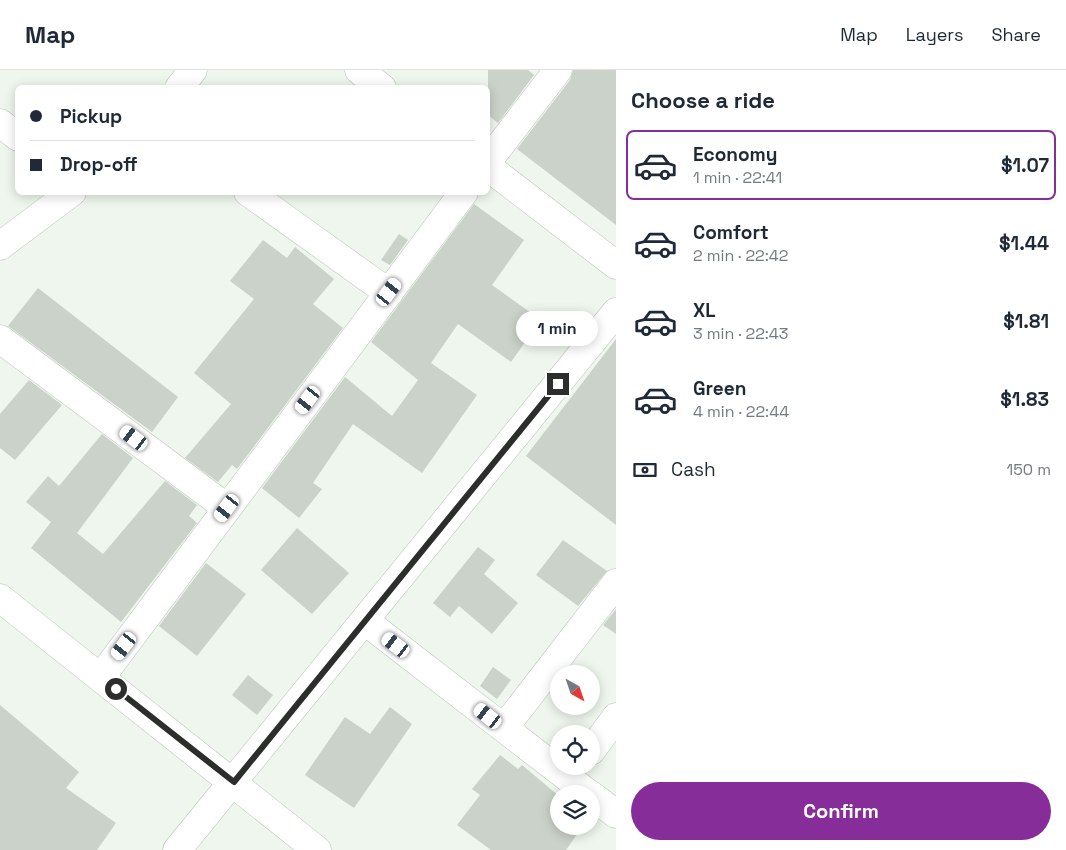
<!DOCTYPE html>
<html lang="en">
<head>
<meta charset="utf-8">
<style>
	:root { --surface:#fff; --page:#f2f2f3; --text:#1f2937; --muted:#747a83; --line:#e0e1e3; --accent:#872d99 }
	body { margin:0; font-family:"Space Grotesk",sans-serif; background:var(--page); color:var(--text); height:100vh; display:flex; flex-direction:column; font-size:19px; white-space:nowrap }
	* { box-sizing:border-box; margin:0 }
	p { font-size:16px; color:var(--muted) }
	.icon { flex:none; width:28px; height:28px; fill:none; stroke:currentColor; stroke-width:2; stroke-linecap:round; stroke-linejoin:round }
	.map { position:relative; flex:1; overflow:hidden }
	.sheet { display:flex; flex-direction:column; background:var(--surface); width:450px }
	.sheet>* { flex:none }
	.banner { position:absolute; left:15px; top:15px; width:475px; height:110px; border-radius:8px; box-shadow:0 2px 12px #0003; display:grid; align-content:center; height:110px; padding:0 15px; background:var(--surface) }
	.needle { width:32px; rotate:140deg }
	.buttons { position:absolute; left:550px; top:595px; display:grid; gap:10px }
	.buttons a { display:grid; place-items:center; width:50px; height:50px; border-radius:50%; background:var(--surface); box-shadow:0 2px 12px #0003; font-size:25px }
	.end { position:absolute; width:22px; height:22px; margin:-11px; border:6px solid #2b2e2a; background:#fff; box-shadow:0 0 0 2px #fff }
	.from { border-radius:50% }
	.bubble { position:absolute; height:35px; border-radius:18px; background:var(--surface); box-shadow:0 2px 12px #0003; font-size:16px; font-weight:700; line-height:35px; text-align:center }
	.car { position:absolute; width:15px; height:30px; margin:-15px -8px; border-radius:6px; box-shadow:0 0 4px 1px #0007; background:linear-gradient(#fff 24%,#345 0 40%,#fff 0 76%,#345 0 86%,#fff 0) }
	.banner b { display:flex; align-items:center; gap:18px; height:48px; font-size:19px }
	.banner b+b { border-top:1px solid var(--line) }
	.banner i { width:12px; height:12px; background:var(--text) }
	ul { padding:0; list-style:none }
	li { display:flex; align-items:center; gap:15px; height:70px; margin:0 10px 8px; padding:0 5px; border:2px solid transparent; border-radius:8px }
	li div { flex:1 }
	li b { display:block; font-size:19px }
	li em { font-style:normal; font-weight:700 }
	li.active { border-color:var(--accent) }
	li>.icon { width:45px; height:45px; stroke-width:1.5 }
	h2 { padding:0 15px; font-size:22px; line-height:60px }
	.pay { display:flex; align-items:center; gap:12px; height:55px; padding:0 15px; font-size:19px }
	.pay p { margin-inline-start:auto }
	.button { display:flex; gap:10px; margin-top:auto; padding:10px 15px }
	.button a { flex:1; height:58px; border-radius:30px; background:var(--accent); color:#fff; font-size:20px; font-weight:700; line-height:58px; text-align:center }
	header { display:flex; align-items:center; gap:30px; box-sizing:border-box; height:70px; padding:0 25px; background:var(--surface); border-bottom:1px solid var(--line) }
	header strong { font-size:24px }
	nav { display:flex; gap:28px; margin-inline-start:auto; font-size:18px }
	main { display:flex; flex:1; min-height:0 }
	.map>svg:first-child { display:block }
</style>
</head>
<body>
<header>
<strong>Map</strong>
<nav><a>Map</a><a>Layers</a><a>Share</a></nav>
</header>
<main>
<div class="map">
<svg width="616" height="780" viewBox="0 0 616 780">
	<rect width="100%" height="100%" fill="#eef6ed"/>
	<g fill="#cbd2c9">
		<path d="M488 0H528L534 5 498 53 488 45Z"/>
		<path d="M573 0H616V155L517 79 570 10Z"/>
		<path d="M474 134 524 170 492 215 541 250 511 292 458 254 431 293 477 325 422 403 353 354 313 413 322 419 299 448 262 418 345 307 392 346 418 310 371 272Z"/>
		<path d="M399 164 408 170 390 195 381 190Z"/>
		<path d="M263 170 287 188 295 177 334 209 313 234 343 258 237 399 232 395 218 412 185 388 231 334 194 303 254 229 230 211Z"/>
		<path d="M38 218 178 327 152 362 8 256Z"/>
		<path d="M616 269V455L526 386Z"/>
		<path d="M29 310 62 335 15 390 0 378V344Z"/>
		<path d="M102 364 133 388 77 463 103 484 165 411 197 435 189 446 197 453 121 552 31 478 51 452 26 432 48 406 59 416Z"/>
		<path d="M297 458 349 503 312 544 261 500Z"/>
		<path d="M563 470 607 501 578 536 536 505Z"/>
		<path d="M478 477 495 490 484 504 518 533 492 564 459 536 450 547 433 533Z"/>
		<path d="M206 493 246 524 197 586 159 556Z"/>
		<path d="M616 539V564L603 555Z"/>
		<path d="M493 597 511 610 497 629 480 616Z"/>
		<path d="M248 605 273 625 257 645 232 625Z"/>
		<path d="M0 635 79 702 66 718 116 753 97 780H0Z"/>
		<path d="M390 637 412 654 354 738 305 705 345 647 370 664Z"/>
		<path d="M500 685 518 699 522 695 559 726V756H583L566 780H491L457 755 480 725 472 719Z"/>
	</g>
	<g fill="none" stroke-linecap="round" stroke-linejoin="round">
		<g stroke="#bac2b9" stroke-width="29">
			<g id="minor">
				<path d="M359 0 382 18"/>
				<path d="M179 18 193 0"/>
				<path d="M0 53 18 67"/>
				<path d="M488 91 558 0"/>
				<path d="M488 97 616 195"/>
				<path d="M248 122 389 223"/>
				<path d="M0 176 72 122"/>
				<path d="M0 269 227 438"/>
				<path d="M0 528 317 780"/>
				<path d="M365 551 589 724"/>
				<path d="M101 607 464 122"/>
				<path d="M504 658 616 513"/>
				<path d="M591 681 616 647"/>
				<path d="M591 725 616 744"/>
				<path d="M177 780 616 242"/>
			</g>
		</g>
		<use href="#minor" stroke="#fff" stroke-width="28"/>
	</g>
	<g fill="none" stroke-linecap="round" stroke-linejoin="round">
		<path stroke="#2b2e2a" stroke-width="6" d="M116 619 234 712 558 314"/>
	</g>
</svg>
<div class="buttons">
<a><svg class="needle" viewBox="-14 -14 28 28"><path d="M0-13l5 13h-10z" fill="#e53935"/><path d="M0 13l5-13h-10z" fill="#747a83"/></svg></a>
<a><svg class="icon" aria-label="locate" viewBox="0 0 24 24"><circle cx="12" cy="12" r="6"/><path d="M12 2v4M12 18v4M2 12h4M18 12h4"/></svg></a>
<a><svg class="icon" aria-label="layers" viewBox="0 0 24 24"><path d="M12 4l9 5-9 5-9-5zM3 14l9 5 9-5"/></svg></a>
</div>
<i class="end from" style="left:116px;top:619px"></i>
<i class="end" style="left:558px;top:314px"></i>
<div class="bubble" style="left:516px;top:241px;width:82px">1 min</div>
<i class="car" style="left:389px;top:222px;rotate:37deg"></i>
<i class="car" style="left:308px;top:330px;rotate:217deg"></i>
<i class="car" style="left:134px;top:368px;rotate:307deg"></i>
<i class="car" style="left:227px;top:438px;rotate:217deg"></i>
<i class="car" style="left:396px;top:575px;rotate:307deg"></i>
<i class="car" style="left:124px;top:576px;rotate:217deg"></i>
<i class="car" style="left:488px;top:646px;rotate:308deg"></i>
<div class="banner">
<b><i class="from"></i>Pickup</b>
<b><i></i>Drop-off</b>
</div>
</div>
<section class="sheet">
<h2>Choose a ride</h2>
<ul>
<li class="active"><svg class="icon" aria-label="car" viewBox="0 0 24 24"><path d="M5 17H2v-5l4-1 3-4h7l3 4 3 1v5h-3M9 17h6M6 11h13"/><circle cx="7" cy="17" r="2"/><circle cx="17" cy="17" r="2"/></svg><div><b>Economy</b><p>1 min · 22:41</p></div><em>$1.07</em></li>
<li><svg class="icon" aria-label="car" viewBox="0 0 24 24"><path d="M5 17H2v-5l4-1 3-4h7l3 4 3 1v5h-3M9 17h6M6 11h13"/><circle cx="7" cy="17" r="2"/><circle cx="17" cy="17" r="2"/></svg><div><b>Comfort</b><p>2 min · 22:42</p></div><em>$1.44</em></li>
<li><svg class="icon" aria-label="car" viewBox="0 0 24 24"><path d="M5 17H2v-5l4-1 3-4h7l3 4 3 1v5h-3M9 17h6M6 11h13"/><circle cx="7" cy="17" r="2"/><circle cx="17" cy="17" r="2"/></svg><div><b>XL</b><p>3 min · 22:43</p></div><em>$1.81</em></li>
<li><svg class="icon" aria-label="car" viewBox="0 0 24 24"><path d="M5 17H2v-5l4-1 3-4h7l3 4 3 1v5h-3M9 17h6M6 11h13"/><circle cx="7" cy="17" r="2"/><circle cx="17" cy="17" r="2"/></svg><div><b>Green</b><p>4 min · 22:44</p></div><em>$1.83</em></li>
</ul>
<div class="pay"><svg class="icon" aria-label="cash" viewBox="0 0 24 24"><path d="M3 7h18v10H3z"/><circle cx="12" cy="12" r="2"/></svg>Cash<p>150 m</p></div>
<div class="button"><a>Confirm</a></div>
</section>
</main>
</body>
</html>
